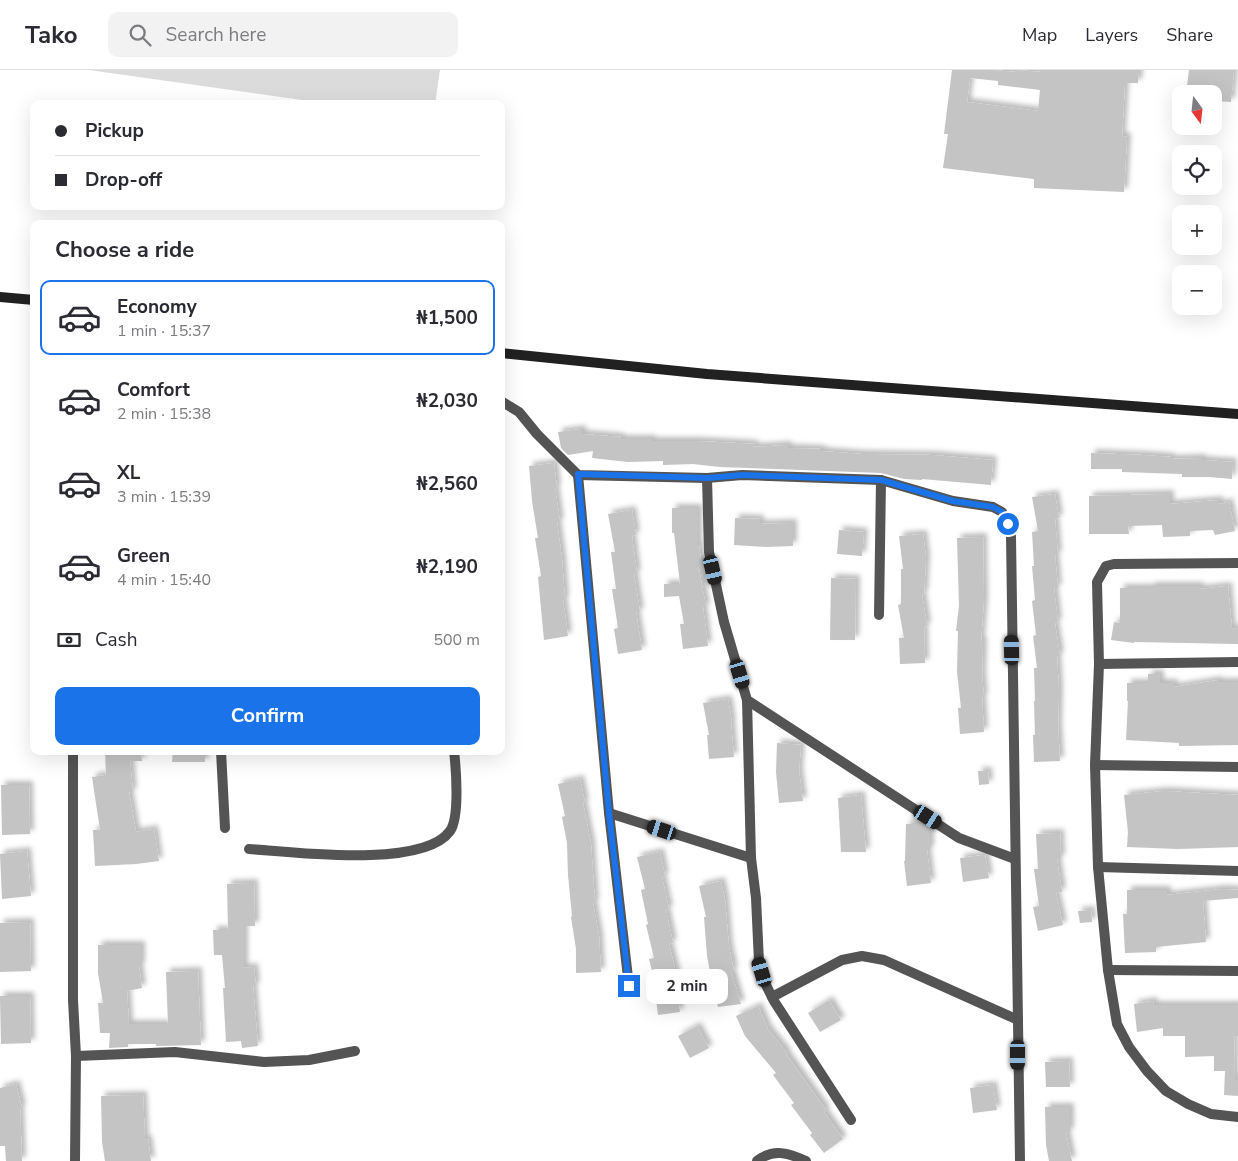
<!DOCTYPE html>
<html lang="en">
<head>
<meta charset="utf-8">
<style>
	:root { --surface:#fff; --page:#f2f2f3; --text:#2b2b33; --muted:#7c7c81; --line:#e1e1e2; --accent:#1a73e8 }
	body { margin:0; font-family:"Nunito Sans",sans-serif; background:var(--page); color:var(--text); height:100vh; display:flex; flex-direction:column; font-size:19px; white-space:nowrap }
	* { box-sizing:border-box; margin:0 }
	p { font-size:16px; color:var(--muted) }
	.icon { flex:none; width:28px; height:28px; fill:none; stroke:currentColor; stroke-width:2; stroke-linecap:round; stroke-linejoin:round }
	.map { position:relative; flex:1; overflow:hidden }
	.drawer { position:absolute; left:30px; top:150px; width:475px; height:535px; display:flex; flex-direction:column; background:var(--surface); border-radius:10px; box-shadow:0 5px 20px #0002 }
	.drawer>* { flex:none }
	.top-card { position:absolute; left:30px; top:30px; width:475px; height:110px; border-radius:10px; box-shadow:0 5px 20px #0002; display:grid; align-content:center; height:110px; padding:0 25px; background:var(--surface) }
	.needle { width:32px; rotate:165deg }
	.fabs { position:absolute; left:1172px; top:15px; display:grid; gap:10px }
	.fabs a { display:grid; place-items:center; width:50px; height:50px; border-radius:10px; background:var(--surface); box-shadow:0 5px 20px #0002; font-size:25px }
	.end { position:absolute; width:22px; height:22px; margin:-11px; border:6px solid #1a73e8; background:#fff; box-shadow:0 0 0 2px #fff }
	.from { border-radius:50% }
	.bubble { position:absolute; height:35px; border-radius:10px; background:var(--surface); box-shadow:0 5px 20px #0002; font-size:16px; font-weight:700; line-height:35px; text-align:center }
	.car { position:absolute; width:15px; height:30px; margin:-15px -8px; border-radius:6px; box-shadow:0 0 4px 1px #0007; background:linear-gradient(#222 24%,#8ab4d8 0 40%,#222 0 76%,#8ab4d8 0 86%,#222 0) }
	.top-card b { display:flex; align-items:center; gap:18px; height:48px; font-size:19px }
	.top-card b+b { border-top:1px solid var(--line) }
	.top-card i { width:12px; height:12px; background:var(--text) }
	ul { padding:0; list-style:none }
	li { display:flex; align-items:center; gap:15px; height:75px; margin:0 10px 8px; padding:0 15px; border:2px solid transparent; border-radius:10px }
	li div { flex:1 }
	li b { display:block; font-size:19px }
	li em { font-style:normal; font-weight:700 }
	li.current { border-color:var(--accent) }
	li>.icon { width:45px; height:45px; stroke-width:1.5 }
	h2 { padding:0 25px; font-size:22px; line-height:60px }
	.pay { display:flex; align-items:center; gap:12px; height:55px; padding:0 25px; font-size:19px }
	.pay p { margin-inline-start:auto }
	.cta { display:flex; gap:10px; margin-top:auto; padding:10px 25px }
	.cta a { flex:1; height:58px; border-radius:10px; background:var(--accent); color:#fff; font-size:20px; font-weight:700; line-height:58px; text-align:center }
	header { display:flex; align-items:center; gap:30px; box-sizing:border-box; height:70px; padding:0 25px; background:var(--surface); border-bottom:1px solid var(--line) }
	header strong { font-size:24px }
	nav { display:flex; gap:28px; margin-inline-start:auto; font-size:18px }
	.search { width:350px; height:45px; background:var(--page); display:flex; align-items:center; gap:12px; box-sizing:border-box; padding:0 18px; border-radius:10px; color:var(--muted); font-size:19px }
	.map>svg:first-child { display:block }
</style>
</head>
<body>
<header>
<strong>Tako</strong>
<div class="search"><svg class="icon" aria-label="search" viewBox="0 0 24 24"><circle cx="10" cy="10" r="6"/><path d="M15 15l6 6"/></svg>Search here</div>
<nav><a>Map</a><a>Layers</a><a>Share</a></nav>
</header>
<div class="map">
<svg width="1238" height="1091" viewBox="0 0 1238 1091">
	<defs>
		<filter id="shadow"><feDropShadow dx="4" dy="-4" stdDeviation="2.5" flood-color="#0004"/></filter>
	</defs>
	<rect width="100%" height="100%" fill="#fff"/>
	<path fill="#dbdbdb" d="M89 0H440L435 34H331Z"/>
	<g fill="#c4c4c4" fill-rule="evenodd" filter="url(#shadow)">
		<path d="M952 0H991L1015 2V0L1041 2V0H1139L1138 13H1125L1122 66 1127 67 1124 122 1034 118V109L943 98 948 64H944ZM970 8 998 11V15L1040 20 1038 41 967 32Z"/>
		<path d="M1189 0H1234L1231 32 1214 31V24H1186Z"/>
		<path d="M582 359V364L621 367 620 369H652V371H697L755 374 754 377 788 375V378L821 379V381L861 384 932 385 993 390 991 415 922 409V410L904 409 881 403 720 397 693 394 663 395V391L628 392 592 388 593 381 568 385 561 378 558 362Z"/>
		<path d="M1091 383 1142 385 1171 387V389L1202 388V390L1233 392 1232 409 1209 407H1182V404L1122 402V399H1091Z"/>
		<path d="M554 393 557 418H555L560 452H557L562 489 565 530H563L568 566 544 570 538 507 541 506 535 468H538L532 431 529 396Z"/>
		<path d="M1055 424 1059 448 1055 449 1058 485H1055L1058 518H1054L1058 552 1055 553 1060 586H1057L1059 621 1058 656 1060 691 1034 692 1033 665H1035L1034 631H1035L1034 598H1037L1033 566 1036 565 1032 531 1035 530 1032 496H1034L1032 462 1038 461 1032 427Z"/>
		<path d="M1170 424V434L1219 430V434L1229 432 1235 461 1215 465 1213 460 1190 461V466L1163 467 1162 455 1128 456 1129 464H1089V426Z"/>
		<path d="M672 438H698V475H699L702 499H699L706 537H703L708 576 683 579 680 554H684L679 526 664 527V514H680L674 463H672Z"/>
		<path d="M632 440 636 465 632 466 637 504H634L640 542H636L642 580 618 584 614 559 618 558 612 519H616L611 482H615L608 444Z"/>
		<path d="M735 448 760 449V454L793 453V476L766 477 734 475Z"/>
		<path d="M839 460 864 462 862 486 837 484Z"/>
		<path d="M923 464 926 488 924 524H922L927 556 924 557 925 593 900 594 899 568H904L898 535 901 534V499H903L899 466Z"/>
		<path d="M983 467 984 530 981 571H983L982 606 984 627H982L984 662 960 664 958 638H961L957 602 958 561H956L959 536 957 468Z"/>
		<path d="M831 508 856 509 855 570H830Z"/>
		<path d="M1151 516H1200V519L1228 516 1232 559 1238 558V574L1134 572V573L1111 570 1114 552 1120 553V518H1151Z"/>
		<path d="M1148 604H1160V613H1174V617L1218 610V612H1238V675L1179 676V673L1126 670 1128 631H1127V613H1148Z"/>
		<path d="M728 629 732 653H731L734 687 709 689 707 665H709L703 633Z"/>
		<path d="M777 673 801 675 799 701 803 731 779 733 776 702Z"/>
		<path d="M105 681H141L142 691H130L133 722H129L136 762 154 759 159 791 136 794 95 796 93 760H100L92 707 106 705Z"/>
		<path d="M173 681H205V692H172Z"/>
		<path d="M978 701H988L989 714 979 715Z"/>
		<path d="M580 709 585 733H583L591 774 595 833H593L599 866 601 902 576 903V879L571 847 572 846 568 805 567 773 562 747 565 746 558 714Z"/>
		<path d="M1 715H29L30 764 2 765Z"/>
		<path d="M1164 721 1238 725V777L1178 779 1127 777 1128 762 1124 725Z"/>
		<path d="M861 725 866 782H841L838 728Z"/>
		<path d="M906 754H925L930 757V780H927L931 813 907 816 904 791H905Z"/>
		<path d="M1060 763 1061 789H1057L1062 822 1056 823 1063 855 1038 861 1033 837 1039 836 1034 799H1038L1036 764Z"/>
		<path d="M27 781 31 826 2 829 0 784Z"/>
		<path d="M660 782 665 806 662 807 669 839 666 840 673 873 669 874 677 907H675L680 942 658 945 655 921H657L649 889 654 888 646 855 648 854 641 820 645 819 637 787Z"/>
		<path d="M984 785H985L989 808 963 812 960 788Z"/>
		<path d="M721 811 725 830 729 877 734 901H731L741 934 718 937 713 918 707 886 704 847H706L699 816Z"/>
		<path d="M254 813 255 856H244V898L254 897 256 916H253L258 976 242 978 241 971 226 972 223 918H225L222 885H214L213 860H228L227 814Z"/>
		<path d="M1222 819 1238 820V828L1203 831 1206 872 1156 877V882L1125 883 1123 844H1127V820H1167V825Z"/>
		<path d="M1091 840 1092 852 1080 853 1078 841Z"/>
		<path d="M30 852 31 901 0 902V853Z"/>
		<path d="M98 875H141V896H139L142 918 127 921 129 954H168L166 902 198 901 201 975 156 976V974H128V977L109 978 110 963H100L98 933H103L98 903Z"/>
		<path d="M0 926H30L31 973 1 974Z"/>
		<path d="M829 930 841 950 820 962 808 943Z"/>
		<path d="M1153 931 1154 935H1238V966H1234L1235 1010H1238V1026L1224 1025 1225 1001H1214V986L1185 987V966H1163V958L1137 962 1134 934Z"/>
		<path d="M758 936 768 959 787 983 786 984 826 1040 824 1042 843 1069 824 1083 810 1065 812 1063 791 1035 794 1033 773 1005 776 1003 745 966 736 946Z"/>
		<path d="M697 956 709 978 690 988 678 966Z"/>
		<path d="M1069 991 1070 1017H1046L1045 992Z"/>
		<path d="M16 1014 22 1038H20L22 1091H6L5 1076H0V1018Z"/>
		<path d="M993 1015 997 1040 973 1043 970 1018Z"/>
		<path d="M143 1025 145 1070 148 1069 151 1091H105L102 1072 101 1026Z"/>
		<path d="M1045 1037H1070V1062H1066L1072 1091H1049L1046 1075Z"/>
	</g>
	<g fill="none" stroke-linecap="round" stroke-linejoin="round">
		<g stroke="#545454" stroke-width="10">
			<path d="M501 331 519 342 537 364 578 405 707 408 742 405 881 410 953 431 993 437 1002 442 1008 454 1011 466 1020 1091"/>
			<path d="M578 405 609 743 629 916"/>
			<path d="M707 408 709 482 724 552 747 630 959 768 1015 789"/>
			<path d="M1238 493 1114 494 1106 496 1097 512 1099 594 1095 695 1098 797 1108 900 1117 954 1129 977 1147 1001 1166 1021 1188 1034 1211 1044 1238 1047"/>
			<path d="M879 545 881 410"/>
			<path d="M1099 594 1238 592"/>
			<path d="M747 630 751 788 756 828 759 892 765 913 774 931 851 1050"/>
			<path d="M73 681V930L76 986 75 1091"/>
			<path d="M221 681 225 758"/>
			<path d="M1095 695 1238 697"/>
			<path d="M609 743 751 788"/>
			<path d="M249 779C292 782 423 799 450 761 460 747 456 698 454 681"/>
			<path d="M1098 797 1238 801"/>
			<path d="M1108 900 1238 901"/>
			<path d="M772 927 842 890 862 886 884 890 1018 950"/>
			<path d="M76 986 175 982 264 992 309 990 355 981"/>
			<path d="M757 1091C773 1078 789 1083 806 1091"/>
		</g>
		<g stroke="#212121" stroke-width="10">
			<path d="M0 227 34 230"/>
			<path d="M501 283 707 304 1238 344"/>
		</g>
	</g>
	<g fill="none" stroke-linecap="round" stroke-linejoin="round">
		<path stroke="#1a73e8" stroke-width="6" d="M629 916 609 743 578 404 708 408 742 405 881 410 953 431 993 437 1002 442 1008 454"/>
	</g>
</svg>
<div class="fabs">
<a><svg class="needle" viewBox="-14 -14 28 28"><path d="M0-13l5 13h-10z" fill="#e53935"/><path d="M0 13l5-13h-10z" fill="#7c7c81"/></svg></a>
<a><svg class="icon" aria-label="locate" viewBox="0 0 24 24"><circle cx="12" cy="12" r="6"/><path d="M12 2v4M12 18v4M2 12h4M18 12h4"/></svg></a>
<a>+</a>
<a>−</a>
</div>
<i class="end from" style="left:1008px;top:454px"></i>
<i class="end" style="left:629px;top:916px"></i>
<div class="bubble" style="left:646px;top:899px;width:82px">2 min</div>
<i class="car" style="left:713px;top:500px;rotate:167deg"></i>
<i class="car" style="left:1012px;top:580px;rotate:359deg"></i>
<i class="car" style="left:740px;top:604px;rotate:163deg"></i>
<i class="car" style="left:928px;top:747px;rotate:123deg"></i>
<i class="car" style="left:662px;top:760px;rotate:288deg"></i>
<i class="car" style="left:762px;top:902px;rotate:343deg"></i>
<i class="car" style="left:1018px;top:985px;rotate:180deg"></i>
<div class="top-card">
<b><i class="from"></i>Pickup</b>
<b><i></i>Drop-off</b>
</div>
<section class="drawer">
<h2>Choose a ride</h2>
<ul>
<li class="current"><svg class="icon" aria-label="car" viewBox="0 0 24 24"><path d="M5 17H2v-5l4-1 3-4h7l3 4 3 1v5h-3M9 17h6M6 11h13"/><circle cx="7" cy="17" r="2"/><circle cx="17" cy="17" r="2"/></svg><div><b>Economy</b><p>1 min · 15:37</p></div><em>₦1,500</em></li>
<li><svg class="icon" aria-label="car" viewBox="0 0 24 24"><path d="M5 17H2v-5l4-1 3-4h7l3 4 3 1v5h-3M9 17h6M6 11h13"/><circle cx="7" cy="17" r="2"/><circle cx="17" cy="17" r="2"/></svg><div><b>Comfort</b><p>2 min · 15:38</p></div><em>₦2,030</em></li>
<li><svg class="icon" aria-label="car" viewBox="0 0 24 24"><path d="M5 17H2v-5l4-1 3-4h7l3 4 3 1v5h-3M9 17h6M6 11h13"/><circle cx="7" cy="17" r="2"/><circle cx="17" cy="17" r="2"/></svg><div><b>XL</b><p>3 min · 15:39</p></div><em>₦2,560</em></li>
<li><svg class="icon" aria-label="car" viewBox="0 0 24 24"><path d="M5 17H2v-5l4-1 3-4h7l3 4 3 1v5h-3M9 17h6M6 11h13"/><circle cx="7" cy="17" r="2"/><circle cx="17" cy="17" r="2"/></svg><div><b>Green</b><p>4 min · 15:40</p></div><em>₦2,190</em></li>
</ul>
<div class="pay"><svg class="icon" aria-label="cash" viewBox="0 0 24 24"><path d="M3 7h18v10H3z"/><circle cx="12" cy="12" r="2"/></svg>Cash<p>500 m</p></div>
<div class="cta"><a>Confirm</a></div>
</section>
</div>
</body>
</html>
